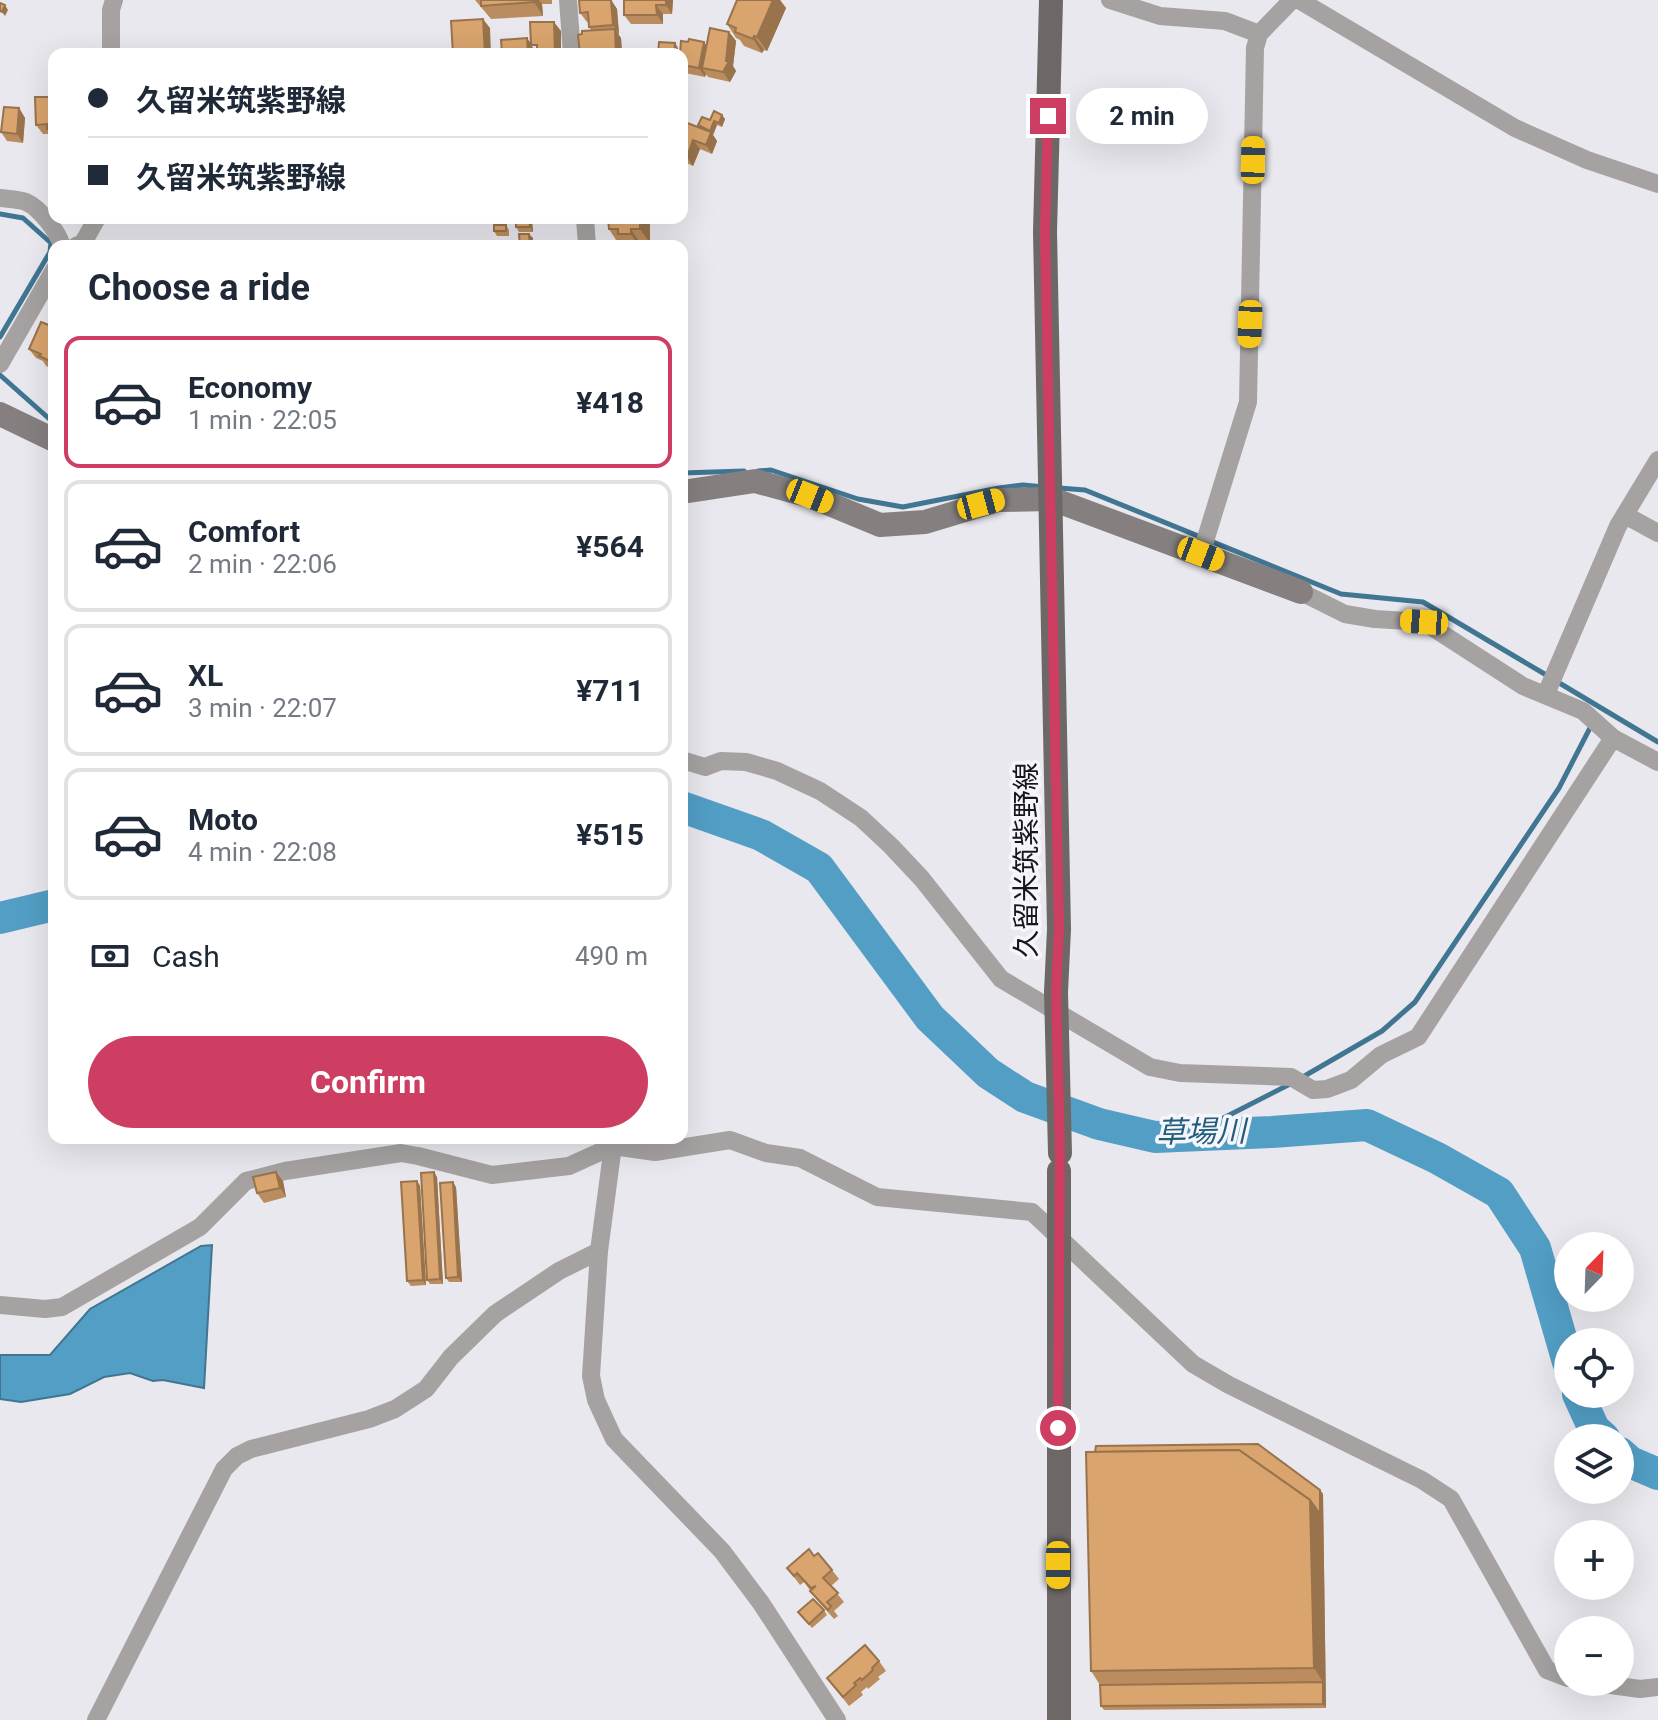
<!DOCTYPE html>
<html lang="en">
<head>
<meta charset="utf-8">
<style>
	:root { --surface:#fff; --page:#f2f2f3; --text:#1f2937; --muted:#747a83; --line:#e0e1e3; --accent:#cd3e62 }
	body { margin:0; font-family:Roboto,"Noto Sans JP",sans-serif; background:var(--page); color:var(--text); height:100vh; display:flex; flex-direction:column; font-size:30px; white-space:nowrap }
	* { box-sizing:border-box; margin:0 }
	p { font-size:26px; color:var(--muted) }
	.icon { flex:none; width:44px; height:44px; fill:none; stroke:currentColor; stroke-width:2; stroke-linecap:round; stroke-linejoin:round }
	.map { position:relative; flex:1; overflow:hidden }
	.panel { position:absolute; left:48px; top:240px; width:640px; height:904px; display:flex; flex-direction:column; background:var(--surface); border-radius:16px; box-shadow:0 8px 32px #0002 }
	.panel>* { flex:none }
	.banner { position:absolute; left:48px; top:48px; width:640px; height:176px; border-radius:16px; box-shadow:0 8px 32px #0002; display:grid; align-content:center; height:176px; padding:0 40px; background:var(--surface) }
	.needle { width:52px; rotate:23deg }
	.buttons { position:absolute; left:1554px; top:1232px; display:grid; gap:16px }
	.buttons a { display:grid; place-items:center; width:80px; height:80px; border-radius:50%; background:var(--surface); box-shadow:0 8px 32px #0002; font-size:40px }
	.end { position:absolute; width:36px; height:36px; margin:-18px; border:10px solid #cd3e62; background:#fff; box-shadow:0 0 0 4px #fff }
	.from { border-radius:50% }
	.bubble { position:absolute; height:56px; border-radius:28px; background:var(--surface); box-shadow:0 8px 32px #0002; font-size:26px; font-weight:700; line-height:56px; text-align:center }
	.car { position:absolute; width:24px; height:48px; margin:-24px -12px; border-radius:10px; box-shadow:0 0 6px 2px #0007; background:linear-gradient(#f5c518 24%,#345 0 40%,#f5c518 0 76%,#345 0 86%,#f5c518 0) }
	.banner b { display:flex; align-items:center; gap:28px; height:76px; font-size:30px }
	.banner b+b { border-top:2px solid var(--line) }
	.banner i { width:20px; height:20px; background:var(--text) }
	ul { padding:0; list-style:none }
	li { display:flex; align-items:center; gap:24px; height:132px; margin:0 16px 12px; padding:0 24px; border:4px solid var(--line); border-radius:16px }
	li div { flex:1 }
	li b { display:block; font-size:30px }
	li em { font-style:normal; font-weight:700 }
	li.active { border-color:var(--accent) }
	li>.icon { width:72px; height:72px; stroke-width:1.5 }
	h2 { padding:0 40px; font-size:36px; line-height:96px }
	.pay { display:flex; align-items:center; gap:20px; height:88px; padding:0 40px; font-size:30px }
	.pay p { margin-inline-start:auto }
	.primary-button { display:flex; gap:16px; margin-top:auto; padding:16px 40px }
	.primary-button a { flex:1; height:92px; border-radius:48px; background:var(--accent); color:#fff; font-size:32px; font-weight:700; line-height:92px; text-align:center }
	.map>svg:first-child { display:block }
</style>
</head>
<body>
<div class="map">
<svg width="1658" height="1720" viewBox="0 0 1658 1720">
	<rect width="100%" height="100%" fill="#e8e8ee"/>
	<path fill="#529ec5" stroke="#407691" stroke-width="2" d="M212 1245 204 1388 163 1380 153 1381 130 1373 104 1377 70 1394 21 1402 0 1399V1355H50L90 1309 201 1246Z"/>
	<g fill="none" stroke-linecap="round" stroke-linejoin="round">
		<g stroke="#407691" stroke-width="5">
			<path d="M0 214 23 218 51 243 50 252 0 337"/>
			<path d="M0 375 54 423"/>
			<path d="M758 471 771 470 858 499 903 507 999 488 1023 485 1045 487"/>
			<path d="M682 473 744 471"/>
			<path d="M1059 488 1085 490 1341 594 1423 602 1548 676"/>
			<path d="M1556 681 1658 742"/>
			<path d="M1301 1078 1382 1031 1415 1002 1559 788 1591 726"/>
			<path d="M1192 1134 1292 1083"/>
		</g>
		<g stroke="#529ec5" stroke-width="32">
			<path d="M682 807 761 835 819 868 930 1018 988 1073 1025 1097 1099 1124 1155 1137 1272 1132 1367 1125 1437 1158 1499 1193 1535 1248 1568 1362"/>
			<path d="M0 918 54 905"/>
			<path d="M1578 1394 1594 1429 1604 1438"/>
			<path d="M1620 1453 1630 1462 1658 1474"/>
		</g>
		<g stroke="#a5a2a1" stroke-width="18">
			<path d="M568 0 572 54"/>
			<path d="M1110 0 1160 16 1225 21 1259 34"/>
			<path d="M1299 0 1515 128 1587 160 1658 184"/>
			<path d="M111 54V10L114 0"/>
			<path d="M0 198C8 199 19 199 26 202 40 208 58 232 62 246"/>
			<path d="M585 218 587 246"/>
			<path d="M76 246 83 243 97 218"/>
			<path d="M0 364 54 270"/>
			<path d="M1625 515 1658 533"/>
			<path d="M1201 554 1248 402 1255 48 1259 34 1292 0"/>
			<path d="M1301 592 1345 614 1375 619 1424 622 1523 686 1583 711 1613 738 1658 762"/>
			<path d="M1546 694 1618 526 1658 460"/>
			<path d="M682 760 705 767 721 761 746 762 777 771 820 791 861 818 891 846 922 879 1001 979 1150 1067 1180 1073 1291 1077 1313 1090 1327 1089 1351 1080 1381 1055 1418 1037 1613 738"/>
			<path d="M614 1138 599 1251 591 1376 596 1400 614 1439 722 1551 761 1603 837 1720"/>
			<path d="M0 1305 45 1309 62 1307 200 1227 246 1181 285 1171 401 1153 418 1156 492 1175 569 1166 613 1146 655 1152 730 1140 766 1153 800 1158 877 1197 1032 1212 1193 1364 1229 1385 1422 1480 1451 1499 1547 1670 1568 1678"/>
			<path d="M1589 1682 1640 1689 1658 1687"/>
			<path d="M96 1720 224 1469 237 1456 251 1449 369 1419 395 1409 426 1389 451 1357 495 1314 559 1271 599 1251"/>
		</g>
		<g stroke="#85807f" stroke-width="24">
			<path d="M0 414 54 440"/>
			<path d="M682 492 755 481 810 496 880 525 925 522 998 500 1052 499 1301 592"/>
		</g>
		<g stroke="#6d6866" stroke-width="24">
			<path d="M1051 0 1045 232 1059 929 1056 992"/>
			<path d="M1059 1720V1282"/>
		</g>
		<g stroke="#6d6866" stroke-width="24">
			<path d="M1056 992 1060 1153"/>
			<path d="M1059 1282V1171"/>
		</g>
	</g>
	<g fill="#bb8d5e">
		<path d="M475 0H552V4H542L543 16 491 19Z"/>
		<path d="M611 0 617 9 619 34 618 35 621 38 622 54H580L591 30 589 27V22H587L580 13Z"/>
		<path d="M624 0H673L672 14H663V24H631L624 15Z"/>
		<path d="M737 0H780L786 8 767 51 764 50 762 53 744 46 740 40 736 38 727 24Z"/>
		<path d="M729 32 736 41 733 66 736 71 730 82 708 77 706 74 705 77 685 73 682 69V54L707 46Z"/>
		<path d="M54 97V139L50 134H43L36 125Z"/>
		<path d="M19 108 25 118 23 143 7 141 1 132Z"/>
		<path d="M722 115 725 119 722 127 717 125 713 135 717 141 712 154 700 149 693 166 682 161V121L700 128 698 125Z"/>
		<path d="M608 218H650V243H640V246H626L624 243H618L609 229Z"/>
		<path d="M532 221 533 232H519L516 227Z"/>
		<path d="M506 225 509 230V236H497L494 231Z"/>
		<path d="M54 327V369L46 366 43 361 36 358 29 349Z"/>
		<path d="M437 1177 443 1284H430L427 1280Z"/>
		<path d="M283 1181 286 1197 264 1203 257 1193Z"/>
		<path d="M417 1181 420 1186 426 1285 411 1286 407 1281Z"/>
		<path d="M456 1187 462 1282H449L446 1278Z"/>
		<path d="M1320 1490 1323 1494 1326 1708 1104 1710 1101 1706 1100 1685 1091 1671Z"/>
		<path d="M814 1556 832 1570 839 1579 831 1586 844 1602 834 1611 838 1616 834 1619 817 1600 804 1582 800 1585 787 1568Z"/>
		<path d="M824 1610 827 1615 812 1628 798 1612Z"/>
		<path d="M879 1661 886 1671 878 1677 880 1679 868 1689 867 1687 861 1692 863 1695 849 1706 827 1678Z"/>
	</g>
	<g fill="#98734c">
		<path d="M533 0H539L542 4 543 16 534 2Z"/>
		<path d="M611 0 617 9 619 34 613 25Z"/>
		<path d="M666 0H673L672 14 666 5Z"/>
		<path d="M773 0H780L786 8 767 51 757 37Z"/>
		<path d="M5 5 8 10 5 16 2 12Z"/>
		<path d="M656 5 663 14V24L657 15Z"/>
		<path d="M483 19 490 28 491 54H485Z"/>
		<path d="M554 22 561 31V54H555Z"/>
		<path d="M615 29 621 38 622 54H616Z"/>
		<path d="M729 32 736 41 733 66 736 71 730 82 723 72Z"/>
		<path d="M754 36 764 50 762 53 753 39Z"/>
		<path d="M527 38 532 45H531L534 49V54H528Z"/>
		<path d="M704 42 711 51 702 68 706 74 705 77 699 68Z"/>
		<path d="M675 43 678 48 677 54H674Z"/>
		<path d="M19 108 25 118 23 143 17 134Z"/>
		<path d="M722 115 725 119 722 127 719 123Z"/>
		<path d="M714 121 717 125 713 135 710 131Z"/>
		<path d="M711 132 717 141 712 154 706 145Z"/>
		<path d="M693 140 700 149 693 166 687 157Z"/>
		<path d="M529 218 532 221 533 232 530 227Z"/>
		<path d="M640 218H650V243L640 229Z"/>
		<path d="M631 229 640 243V246H639L631 234Z"/>
		<path d="M529 234 533 238V246H530Z"/>
		<path d="M276 1172 283 1181 286 1197 280 1188Z"/>
		<path d="M434 1172 437 1177 443 1284 440 1279Z"/>
		<path d="M417 1181 420 1186 426 1285 423 1280Z"/>
		<path d="M453 1182 456 1187 462 1282 458 1277Z"/>
		<path d="M1320 1490 1323 1494 1326 1708 1323 1704V1682L1314 1668 1310 1500Z"/>
	</g>
	<g fill="#d9a46d" stroke="#98734c" stroke-width="2">
		<path d="M481 0H533L534 2 481 6Z"/>
		<path d="M579 0H611L613 25 589 27 588 12 580 13Z"/>
		<path d="M624 0H666V5H656L657 15H624Z"/>
		<path d="M737 0H773L757 37 754 36 753 39 735 32 736 28 727 24Z"/>
		<path d="M0 3 5 5 2 12 0 11Z"/>
		<path d="M483 19 485 54H453L451 21Z"/>
		<path d="M530 22H554L555 54H537V45H531Z"/>
		<path d="M710 28 729 32 726 61H729L723 72 702 68Z"/>
		<path d="M615 29 616 54H580L578 35 582 34V31Z"/>
		<path d="M527 38 528 54H502L501 40Z"/>
		<path d="M689 39 704 42 699 68 682 65V54H680L681 41 688 42Z"/>
		<path d="M659 42 675 43 674 54H658Z"/>
		<path d="M35 97H54V129H47V124L36 125Z"/>
		<path d="M4 107 19 108 17 134 1 132Z"/>
		<path d="M714 111 722 115 719 123 714 121 710 131 698 125 702 117 710 120Z"/>
		<path d="M682 121 711 132 706 145 693 140 687 157 682 155Z"/>
		<path d="M516 218H529L530 227H516Z"/>
		<path d="M608 218H640V229H631V234H618V229H609Z"/>
		<rect x="494" y="225" width="12" height="6"/>
		<path d="M519 234H529L530 246H520Z"/>
		<path d="M41 322 54 327V363L39 356 41 354 29 349Z"/>
		<path d="M276 1172 280 1188 257 1193 253 1177Z"/>
		<path d="M434 1172 440 1279 427 1280 421 1173Z"/>
		<path d="M417 1181 423 1280 407 1281 401 1182Z"/>
		<path d="M453 1182 458 1277 446 1278 440 1183Z"/>
		<path d="M1258 1444 1320 1490V1514L1310 1500 1239 1450 1095 1452 1096 1446Z"/>
		<path d="M1239 1450 1310 1500 1314 1668 1091 1671 1086 1452Z"/>
		<path d="M809 1549 814 1556 818 1553 832 1570 823 1578 838 1593 827 1602 831 1606 828 1610 810 1591 816 1586 811 1588 797 1573 794 1576 787 1568Z"/>
		<path d="M813 1599 824 1610 809 1624 798 1612Z"/>
		<path d="M865 1645 879 1661 872 1668 873 1670 862 1680 860 1678 854 1683 856 1685 843 1697 827 1678Z"/>
		<path d="M1323 1682V1704L1101 1706 1100 1685Z"/>
	</g>
	<g fill="none" stroke-linecap="round" stroke-linejoin="round">
		<path stroke="#cd3e62" stroke-width="10" d="M1048 116 1045 232 1059 929 1056 992 1060 1153 1058 1428"/>
	</g>
	<g text-anchor="middle" stroke-width="7" stroke-linejoin="round" paint-order="stroke">
		<g font-size="28" fill="#171719" stroke="#f5f5fc">
			<text transform="translate(1026 860) rotate(-90)" y="10">久留米筑紫野線</text>
		</g>
		<g font-size="30" font-style="italic" fill="#235d79" stroke="#f5f5fc">
			<text transform="translate(1201 1132) rotate(-1)" y="10">草場川</text>
		</g>
	</g>
</svg>
<div class="buttons">
<a><svg class="needle" viewBox="-14 -14 28 28"><path d="M0-13l5 13h-10z" fill="#e53935"/><path d="M0 13l5-13h-10z" fill="#747a83"/></svg></a>
<a><svg class="icon" aria-label="locate" viewBox="0 0 24 24"><circle cx="12" cy="12" r="6"/><path d="M12 2v4M12 18v4M2 12h4M18 12h4"/></svg></a>
<a><svg class="icon" aria-label="layers" viewBox="0 0 24 24"><path d="M12 4l9 5-9 5-9-5zM3 14l9 5 9-5"/></svg></a>
<a>+</a>
<a>−</a>
</div>
<i class="end from" style="left:1058px;top:1428px"></i>
<i class="end" style="left:1048px;top:116px"></i>
<div class="bubble" style="left:1076px;top:88px;width:132px">2 min</div>
<i class="car" style="left:1253px;top:160px;rotate:1deg"></i>
<i class="car" style="left:1250px;top:324px;rotate:182deg"></i>
<i class="car" style="left:810px;top:496px;rotate:112deg"></i>
<i class="car" style="left:981px;top:504px;rotate:75deg"></i>
<i class="car" style="left:1201px;top:554px;rotate:111deg"></i>
<i class="car" style="left:1424px;top:622px;rotate:274deg"></i>
<i class="car" style="left:1058px;top:1565px;rotate:180deg"></i>
<div class="banner">
<b><i class="from"></i>久留米筑紫野線</b>
<b><i></i>久留米筑紫野線</b>
</div>
<section class="panel">
<h2>Choose a ride</h2>
<ul>
<li class="active"><svg class="icon" aria-label="car" viewBox="0 0 24 24"><path d="M5 17H2v-5l4-1 3-4h7l3 4 3 1v5h-3M9 17h6M6 11h13"/><circle cx="7" cy="17" r="2"/><circle cx="17" cy="17" r="2"/></svg><div><b>Economy</b><p>1 min · 22:05</p></div><em>¥418</em></li>
<li><svg class="icon" aria-label="car" viewBox="0 0 24 24"><path d="M5 17H2v-5l4-1 3-4h7l3 4 3 1v5h-3M9 17h6M6 11h13"/><circle cx="7" cy="17" r="2"/><circle cx="17" cy="17" r="2"/></svg><div><b>Comfort</b><p>2 min · 22:06</p></div><em>¥564</em></li>
<li><svg class="icon" aria-label="car" viewBox="0 0 24 24"><path d="M5 17H2v-5l4-1 3-4h7l3 4 3 1v5h-3M9 17h6M6 11h13"/><circle cx="7" cy="17" r="2"/><circle cx="17" cy="17" r="2"/></svg><div><b>XL</b><p>3 min · 22:07</p></div><em>¥711</em></li>
<li><svg class="icon" aria-label="car" viewBox="0 0 24 24"><path d="M5 17H2v-5l4-1 3-4h7l3 4 3 1v5h-3M9 17h6M6 11h13"/><circle cx="7" cy="17" r="2"/><circle cx="17" cy="17" r="2"/></svg><div><b>Moto</b><p>4 min · 22:08</p></div><em>¥515</em></li>
</ul>
<div class="pay"><svg class="icon" aria-label="cash" viewBox="0 0 24 24"><path d="M3 7h18v10H3z"/><circle cx="12" cy="12" r="2"/></svg>Cash<p>490 m</p></div>
<div class="primary-button"><a>Confirm</a></div>
</section>
</div>
</body>
</html>
